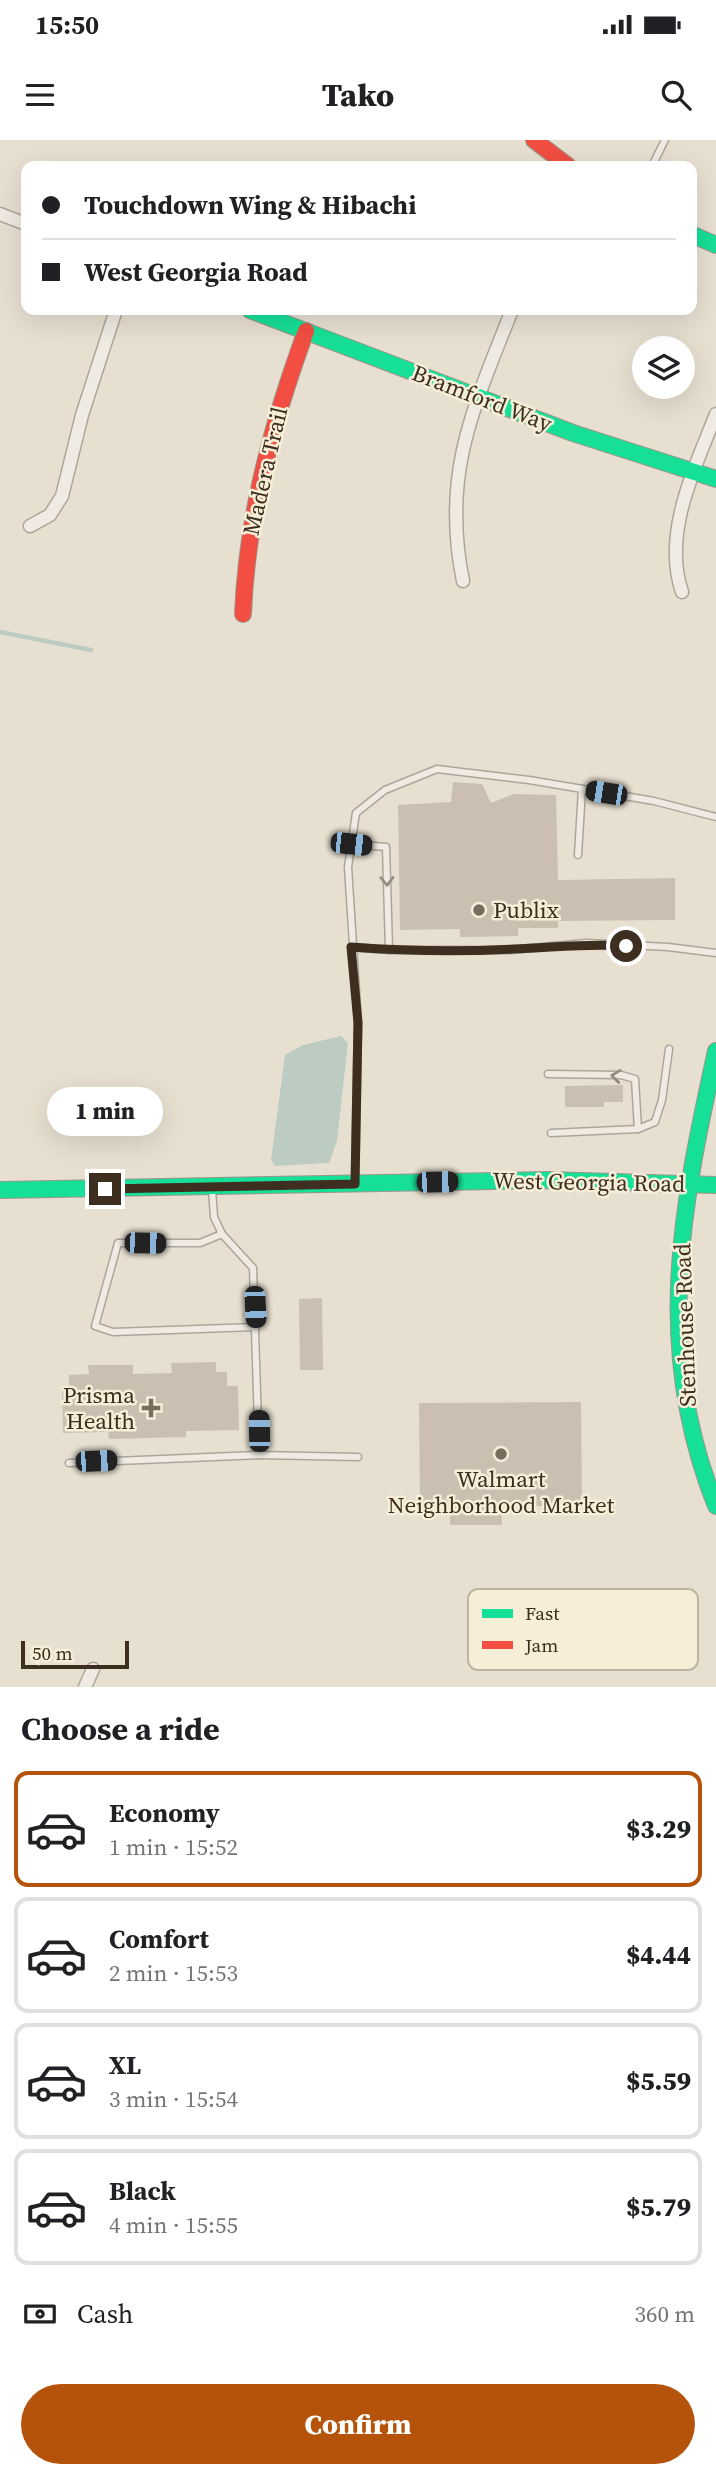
<!DOCTYPE html>
<html lang="en">
<head>
<meta charset="utf-8">
<style>
	:root { --surface:#fff; --page:#f2f2f2; --text:#202124; --muted:#757577; --line:#e0e0e0; --accent:#b45309 }
	body { margin:0; font-family:"Source Serif 4",serif; background:var(--page); color:var(--text); height:100vh; display:flex; flex-direction:column; font-size:26px; white-space:nowrap }
	* { box-sizing:border-box; margin:0 }
	p { font-size:23px; color:var(--muted) }
	.icon { flex:none; width:38px; height:38px; fill:none; stroke:currentColor; stroke-width:2; stroke-linecap:round; stroke-linejoin:round }
	.map { position:relative; height:1547px; overflow:hidden }
	.drawer { display:flex; flex-direction:column; background:var(--surface); flex:1 }
	.drawer>* { flex:none }
	.top-card { position:absolute; left:21px; top:21px; width:676px; height:154px; border-radius:14px; box-shadow:0 7px 28px #0002; display:grid; align-content:center; height:154px; padding:0 21px; background:var(--surface) }
	.tools { position:absolute; left:632px; top:196px; display:grid; gap:14px }
	.tools a { display:grid; place-items:center; width:63px; height:63px; border-radius:50%; background:var(--surface); box-shadow:0 7px 28px #0002; font-size:35px }
	.scale { position:absolute; left:21px; bottom:18px; width:108px; box-sizing:border-box; padding-left:7px; border:4px solid #3d2e20; border-top:0; font-size:19px; line-height:24px; white-space:nowrap; color:#3d2e20; -webkit-text-stroke:5px #f7eed8; paint-order:stroke }
	.end { position:absolute; width:32px; height:32px; margin:-16px; border:9px solid #3d2e20; background:#fff; box-shadow:0 0 0 4px #fff }
	.from { border-radius:50% }
	.bubble { position:absolute; height:49px; border-radius:24px; background:var(--surface); box-shadow:0 7px 28px #0002; font-size:23px; font-weight:800; line-height:49px; text-align:center }
	.car { position:absolute; width:21px; height:42px; margin:-21px -10px; border-radius:9px; box-shadow:0 0 5px 2px #0007; background:linear-gradient(#222 24%,#8ab4d8 0 40%,#222 0 76%,#8ab4d8 0 86%,#222 0) }
	.top-card b { display:flex; align-items:center; gap:24px; height:66px; font-size:26px }
	.top-card b+b { border-top:2px solid var(--line) }
	.top-card i { width:18px; height:18px; background:var(--text) }
	ul { padding:0; list-style:none }
	li { display:flex; align-items:center; gap:21px; height:116px; margin:0 14px 10px; padding:0 7px; border:4px solid var(--line); border-radius:14px }
	li div { flex:1 }
	li b { display:block; font-size:26px }
	li em { font-style:normal; font-weight:800 }
	li.active { border-color:var(--accent) }
	li>.icon { width:63px; height:63px; stroke-width:1.5 }
	h2 { padding:0 21px; font-size:32px; line-height:84px }
	.pay { display:flex; align-items:center; gap:18px; height:77px; padding:0 21px; font-size:26px }
	.pay p { margin-inline-start:auto }
	.button { display:flex; gap:14px; margin-top:auto; padding:14px 21px }
	.button a { flex:1; height:80px; border-radius:42px; background:var(--accent); color:#fff; font-size:28px; font-weight:800; line-height:80px; text-align:center }
	.status { display:flex; justify-content:space-between; align-items:center; height:49px; padding:0 35px; background:var(--surface); direction:ltr }
	.status svg { height:19px; fill:currentColor }
	header { display:flex; justify-content:space-between; align-items:center; height:91px; padding:0 21px; background:var(--surface); font-size:32px; font-weight:800 }
	.map>svg:first-child { display:block }
</style>
</head>
<body>
<div class="status"><b>15:50</b><svg viewBox="0 0 49 12"><path d="M0 12V9h3v3zM5 12V6h3v6zM10 12V3h3v9zM15 12V0h3v12zM26 1h20v11H26zM47 4h2v5h-2z"/></svg></div>
<header><svg class="icon" aria-label="menu" viewBox="0 0 24 24"><path d="M4 6h16M4 12h16M4 18h16"/></svg>Tako<svg class="icon" aria-label="search" viewBox="0 0 24 24"><circle cx="10" cy="10" r="6"/><path d="M15 15l6 6"/></svg></header>
<div class="map">
<svg width="716" height="1547" viewBox="0 0 716 1547">
	<rect width="100%" height="100%" fill="#e7e0d1"/>
	<path fill="#bcccc2" d="M341 896 348 903 337 1001 329 1023 275 1026 271 1020 285 915 303 905Z"/>
	<g fill="none" stroke-linecap="round" stroke-linejoin="round">
		<path stroke="#bcccc2" stroke-width="4.5" d="M0 492 91 510"/>
	</g>
	<g fill="#cbbfb2">
		<path d="M453 642 482 644 491 663 514 654 556 655 558 740 675 738V780L558 781V788H518V796L460 797V789L400 790 398 665 451 662Z"/>
		<path d="M623 945V962H604V967H565V946Z"/>
		<path d="M322 1158 323 1230H300L299 1159Z"/>
		<path d="M216 1222V1232H227V1246H238L239 1290 186 1291V1297L109 1299 108 1292 63 1293 62 1246 69 1245V1235L89 1234 88 1225H133V1234L172 1233 171 1223Z"/>
		<path d="M581 1262 582 1366H501L502 1385H450V1368H420L419 1263Z"/>
	</g>
	<g fill="none" stroke-linecap="round" stroke-linejoin="round">
		<g stroke="#ada599" stroke-width="9">
			<g id="lane">
				<path d="M652 26 665 0"/>
				<path d="M351 704 386 707 389 810"/>
				<path d="M578 715 582 649"/>
				<path d="M351 807 389 810H510L586 803 668 807 716 813"/>
				<path d="M548 934 621 935 635 939 638 989"/>
				<path d="M551 993 638 989 655 982 662 960 669 909"/>
				<path d="M355 1042 358 883 348 727 356 673 385 650 437 629 529 640 654 661 716 677"/>
				<path d="M212 1049 214 1077 222 1094 253 1128 259 1315 358 1317"/>
				<path d="M222 1094 200 1103H118L95 1186 113 1192 256 1187"/>
				<path d="M69 1323 259 1315"/>
			</g>
		</g>
		<g stroke="#ada599" stroke-width="15">
			<g id="street">
				<path d="M0 74 26 84"/>
				<path d="M30 386 50 375 62 356 82 275 116 170"/>
				<path d="M463 441C441 333 474 267 512 170"/>
				<path d="M682 452C662 393 695 328 716 274"/>
				<path d="M85 1547 93 1529"/>
			</g>
		</g>
		<g stroke="#9c958a" stroke-width="18">
			<g id="fast">
				<path d="M691 94 716 105"/>
				<path d="M250 170 573 293 716 339"/>
				<path d="M716 911C681 1070 653 1209 716 1366"/>
				<path d="M0 1050 547 1040 716 1045"/>
			</g>
		</g>
		<g stroke="#9c958a" stroke-width="18">
			<g id="jam">
				<path d="M534 0 568 26"/>
				<path d="M243 474C247 375 272 284 306 191"/>
			</g>
		</g>
		<use href="#lane" stroke="#efebe3" stroke-width="6"/>
		<use href="#street" stroke="#efebe3" stroke-width="12"/>
		<use href="#fast" stroke="#16e098" stroke-width="16"/>
		<use href="#jam" stroke="#f24e42" stroke-width="16"/>
	</g>
	<defs><path id="oneway-chevron" d="M-2-3.5L2.5 0L-2 3.5" fill="none" stroke-width="1.6" stroke-linecap="round" stroke-linejoin="round" transform="scale(1.75)"/></defs>
	<g stroke="#968c82">
		<use href="#oneway-chevron" transform="translate(387 741) rotate(89)"/>
		<use href="#oneway-chevron" transform="translate(616 936) rotate(-173)"/>
	</g>
	<g fill="none" stroke-linecap="round" stroke-linejoin="round">
		<path stroke="#3d2e20" stroke-width="9" d="M105 1049 355 1044 358 883 351 807C405 811 459 812 513 809 551 808 588 803 626 806"/>
	</g>
	<g fill="#786c5e" stroke="#f7eed8" stroke-width="2.5">
		<circle cx="479" cy="770" r="7"/>
		<path d="M147.5 1257.5h7v7h7v7h-7v7h-7v-7h-7v-7h7z"/>
		<circle cx="501" cy="1314" r="7"/>
	</g>
	<g text-anchor="middle" stroke-width="5" stroke-linejoin="round" paint-order="stroke">
		<g font-size="23" fill="#3d2e20" stroke="#f7eed8">
			<text transform="translate(482 258) rotate(21)" y="8">Bramford Way</text>
			<text transform="translate(265 331) rotate(-77)" y="8">Madera Trail</text>
			<text transform="translate(589 1042) rotate(1)" y="8">West Georgia Road</text>
			<text transform="translate(685 1185) rotate(-92)" y="8">Stenhouse Road</text>
		</g>
		<g font-size="23" fill="#3d2e20" stroke="#f7eed8" text-anchor="start">
			<text x="493" y="778">Publix</text>
			<text x="135" y="1263" text-anchor="end">Prisma<tspan x="135" dy="26">Health</tspan></text>
			<text x="501" y="1347" text-anchor="middle">Walmart<tspan x="501" dy="26">Neighborhood Market</tspan></text>
		</g>
	</g>
	<rect x="468" y="1449" width="230" height="81" rx="10" fill="#f7eed8" stroke="#bfb4a1" stroke-width="2"/>
	<rect x="482" y="1469" width="31" height="9" fill="#16e098"/>
	<rect x="482" y="1501" width="31" height="8" fill="#f24e42"/>
	<g font-size="19" fill="#3d2e20">
		<text x="525" y="1480">Fast</text>
		<text x="525" y="1512">Jam</text>
	</g>
</svg>
<div class="tools">
<a><svg class="icon" aria-label="layers" viewBox="0 0 24 24"><path d="M12 4l9 5-9 5-9-5zM3 14l9 5 9-5"/></svg></a>
</div>
<div class="scale">50 m</div>
<i class="end from" style="left:626px;top:806px"></i>
<i class="end" style="left:105px;top:1049px"></i>
<div class="bubble" style="left:47px;top:947px;width:116px">1 min</div>
<i class="car" style="left:606px;top:653px;rotate:279deg"></i>
<i class="car" style="left:351px;top:704px;rotate:96deg"></i>
<i class="car" style="left:437px;top:1042px;rotate:89deg"></i>
<i class="car" style="left:145px;top:1103px;rotate:91deg"></i>
<i class="car" style="left:255px;top:1167px;rotate:177deg"></i>
<i class="car" style="left:259px;top:1291px;rotate:359deg"></i>
<i class="car" style="left:96px;top:1321px;rotate:88deg"></i>
<div class="top-card">
<b><i class="from"></i>Touchdown Wing &amp; Hibachi</b>
<b><i></i>West Georgia Road</b>
</div>
</div>
<section class="drawer">
<h2>Choose a ride</h2>
<ul>
<li class="active"><svg class="icon" aria-label="car" viewBox="0 0 24 24"><path d="M5 17H2v-5l4-1 3-4h7l3 4 3 1v5h-3M9 17h6M6 11h13"/><circle cx="7" cy="17" r="2"/><circle cx="17" cy="17" r="2"/></svg><div><b>Economy</b><p>1 min · 15:52</p></div><em>$3.29</em></li>
<li><svg class="icon" aria-label="car" viewBox="0 0 24 24"><path d="M5 17H2v-5l4-1 3-4h7l3 4 3 1v5h-3M9 17h6M6 11h13"/><circle cx="7" cy="17" r="2"/><circle cx="17" cy="17" r="2"/></svg><div><b>Comfort</b><p>2 min · 15:53</p></div><em>$4.44</em></li>
<li><svg class="icon" aria-label="car" viewBox="0 0 24 24"><path d="M5 17H2v-5l4-1 3-4h7l3 4 3 1v5h-3M9 17h6M6 11h13"/><circle cx="7" cy="17" r="2"/><circle cx="17" cy="17" r="2"/></svg><div><b>XL</b><p>3 min · 15:54</p></div><em>$5.59</em></li>
<li><svg class="icon" aria-label="car" viewBox="0 0 24 24"><path d="M5 17H2v-5l4-1 3-4h7l3 4 3 1v5h-3M9 17h6M6 11h13"/><circle cx="7" cy="17" r="2"/><circle cx="17" cy="17" r="2"/></svg><div><b>Black</b><p>4 min · 15:55</p></div><em>$5.79</em></li>
</ul>
<div class="pay"><svg class="icon" aria-label="cash" viewBox="0 0 24 24"><path d="M3 7h18v10H3z"/><circle cx="12" cy="12" r="2"/></svg>Cash<p>360 m</p></div>
<div class="button"><a>Confirm</a></div>
</section>
</body>
</html>
